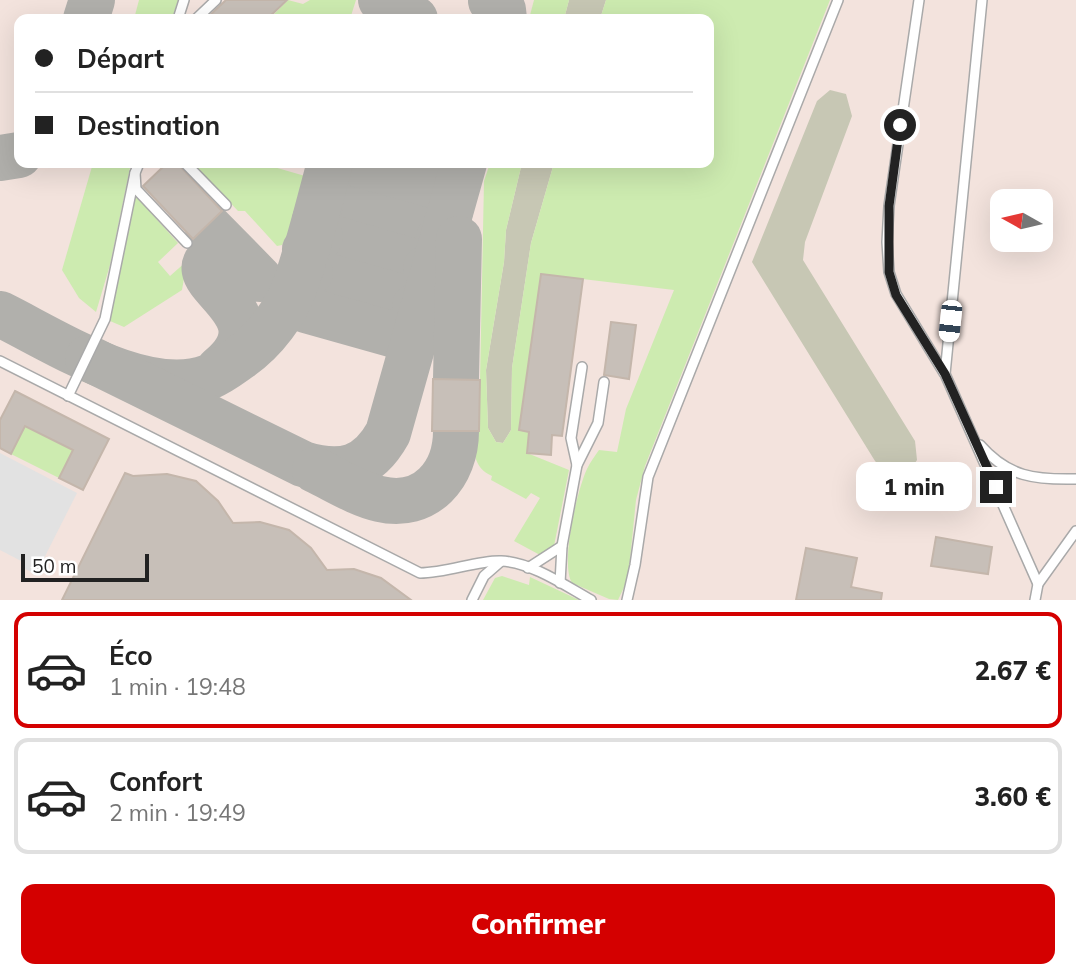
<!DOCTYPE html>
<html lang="fr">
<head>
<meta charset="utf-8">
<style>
	:root { --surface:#fff; --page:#f6f6f6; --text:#222; --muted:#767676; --line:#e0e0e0; --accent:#d40000 }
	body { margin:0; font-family:Mulish,sans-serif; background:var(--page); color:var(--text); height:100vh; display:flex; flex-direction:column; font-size:26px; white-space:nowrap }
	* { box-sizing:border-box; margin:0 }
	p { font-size:23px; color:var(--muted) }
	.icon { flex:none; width:38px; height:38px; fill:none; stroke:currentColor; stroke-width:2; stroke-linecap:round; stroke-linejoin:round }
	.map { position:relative; height:600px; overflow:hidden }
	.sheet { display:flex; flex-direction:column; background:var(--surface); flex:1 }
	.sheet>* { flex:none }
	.banner { position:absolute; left:14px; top:14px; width:700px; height:154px; border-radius:14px; box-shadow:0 7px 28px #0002; display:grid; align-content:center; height:154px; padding:0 21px; background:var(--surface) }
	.needle { width:46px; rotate:278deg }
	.tools { position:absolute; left:990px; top:189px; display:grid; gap:14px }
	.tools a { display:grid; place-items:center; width:63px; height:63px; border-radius:14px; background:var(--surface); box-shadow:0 7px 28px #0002; font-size:35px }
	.scale { position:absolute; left:21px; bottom:18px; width:128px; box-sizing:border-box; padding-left:7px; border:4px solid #222; border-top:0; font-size:19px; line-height:24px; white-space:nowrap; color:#222; -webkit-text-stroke:5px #fff; paint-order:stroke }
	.end { position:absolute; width:32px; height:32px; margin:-16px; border:9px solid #222; background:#fff; box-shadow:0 0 0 4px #fff }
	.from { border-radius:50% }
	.bubble { position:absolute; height:49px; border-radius:14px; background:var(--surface); box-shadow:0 7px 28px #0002; font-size:23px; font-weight:800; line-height:49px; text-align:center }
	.car { position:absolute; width:21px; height:42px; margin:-21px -10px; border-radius:9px; box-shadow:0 0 5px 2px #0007; background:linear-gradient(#fff 24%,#345 0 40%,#fff 0 76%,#345 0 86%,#fff 0) }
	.banner b { display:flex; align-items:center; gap:24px; height:66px; font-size:26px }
	.banner b+b { border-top:2px solid var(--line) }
	.banner i { width:18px; height:18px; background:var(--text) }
	ul { padding:12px 0 0; list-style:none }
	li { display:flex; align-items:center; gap:21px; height:116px; margin:0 14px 10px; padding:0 7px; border:4px solid var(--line); border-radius:14px }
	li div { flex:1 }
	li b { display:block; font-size:26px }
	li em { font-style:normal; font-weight:800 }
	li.active { border-color:var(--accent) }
	li>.icon { width:63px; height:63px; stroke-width:1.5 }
	.primary-button { display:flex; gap:14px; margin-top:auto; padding:14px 21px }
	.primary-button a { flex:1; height:80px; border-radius:14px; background:var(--accent); color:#fff; font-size:28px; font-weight:800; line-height:80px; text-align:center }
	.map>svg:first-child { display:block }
</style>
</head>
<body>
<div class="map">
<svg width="1076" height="600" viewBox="0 0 1076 600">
	<rect width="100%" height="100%" fill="#f2efe9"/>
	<path fill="#f3e3dd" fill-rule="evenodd" d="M0 0H1076V600H0ZM19 19H709V163H19ZM1003 201H1041V240H1003Z"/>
	<g fill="#c7c7b4">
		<path d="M569 0H606L600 19H564Z"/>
		<path d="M830 90 846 94 852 116 805 242 803 260 915 441 917 460 907 475 899 478 886 473 875 461 752 262 817 101Z"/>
		<path d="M522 163H554L531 243 512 368 511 430 503 443 496 442 488 428 486 370 504 262 506 230Z"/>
	</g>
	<g fill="#cdebb0">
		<path d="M139 0H178L172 19H134Z"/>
		<path d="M288 0 303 4 310 0H356L350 19H269Z"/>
		<path d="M534 0H569L564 19H529Z"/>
		<path d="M606 0H830L645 466 636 500 628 579 618 600 609 599 572 583C560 564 577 490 587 469 590 462 595 456 599 450L617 452 626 409 674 290 541 274 519 430 540 433 528 444 527 453 569 470 554 546 540 555 514 541 540 498 531 493 526 499 491 480 492 476C473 468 473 449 473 431H479L484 181 490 163H522L506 230 504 262 486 370 488 428 496 442 503 443 511 430 512 368 531 243 554 163H709V19H600Z"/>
		<path d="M93 163H131L110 265 96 312 79 298 62 270Z"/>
		<path d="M193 163H260L305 176 290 230 282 245 277 246 245 211H238Z"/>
		<path d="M135 195 178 243 158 262 170 276 187 261 182 290 124 327 110 321Z"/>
		<path d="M25 426 73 450 59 478 11 454Z"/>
		<path d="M502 576 529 585 530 577 579 600H483L495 578Z"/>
	</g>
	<path fill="#e2e2e2" d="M0 453 77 493 36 574 21 567 23 562 0 550Z"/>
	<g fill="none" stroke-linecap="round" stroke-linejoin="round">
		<g stroke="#b1b0ac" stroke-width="46">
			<path d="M381 0 391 12 415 19"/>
			<path d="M491 1 503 10 504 19"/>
			<path d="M86 19 92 0"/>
			<path d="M0 158 19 155"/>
			<path d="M339 163 330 169 326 182 338 199 434 225 441 223 450 211 448 195"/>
			<path d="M354 163 444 188 457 181 461 163"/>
			<path d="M320 206 315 220 326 236 415 262C431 264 441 254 439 238"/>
			<path d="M207 225 260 279 231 253 222 251C159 278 292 309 219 369"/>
			<path d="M320 237 305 250 307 263 316 273 412 300 419 298 429 286 426 268"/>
			<path d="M310 273C292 280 290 299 306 310L402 337 409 335 418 323 415 306"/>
			<path d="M0 314C55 341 146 401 209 377 221 372 231 364 241 357 265 340 285 313 295 286 309 246 319 203 330 163"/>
			<path d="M88 358 303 464C342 476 368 469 388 433L464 163"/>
			<path d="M456 379 459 239"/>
			<path d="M315 470C336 480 358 494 380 499 426 510 456 474 456 431"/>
		</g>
	</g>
	<g fill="#c7bfb8" stroke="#c4b6ab" stroke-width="2">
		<path d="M226 0H287L267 19H206Z"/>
		<path d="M167 163H177L222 211 193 239 143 186Z"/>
		<path d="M541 274 583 279 562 436 552 435 551 455 527 453 529 432 519 430Z"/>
		<path d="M611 322 636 325 629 379 604 375Z"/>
		<path d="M433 379 480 380 479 431H432Z"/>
		<path d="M15 391 109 439 83 490 59 478 73 450 25 426 11 454 0 448V420Z"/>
		<path d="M125 473 133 476 167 474 196 481 218 501 233 523 260 522 289 530 311 548 327 570 354 569 381 578 411 600H62Z"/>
		<path d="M936 537 992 547 988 574 931 566Z"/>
		<path d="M806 548 857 558 851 587 882 593 881 600H796Z"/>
	</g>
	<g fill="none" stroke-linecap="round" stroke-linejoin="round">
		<g stroke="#a9a9a9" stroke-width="12">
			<g id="lane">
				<path d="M919 0 889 206 887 242 889 272 896 294 944 373"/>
				<path d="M982 0 945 374 1038 584"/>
				<path d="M178 19 184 0"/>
				<path d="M196 19 216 0"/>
				<path d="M139 163 135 173 136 189 187 243"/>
				<path d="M185 163 226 205"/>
				<path d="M0 361 420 573C447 573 478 560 501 561 531 562 566 586 591 600"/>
				<path d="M68 396 105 319 135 173"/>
				<path d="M980 445C1008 477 1035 480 1076 479"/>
				<path d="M577 465 571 438 582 367"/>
				<path d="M528 568 562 546"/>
				<path d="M560 583 562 546 577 465 598 423 604 382"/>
				<path d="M472 600 484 576 500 562"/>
				<path d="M627 600 635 565 648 477 838 0"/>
				<path d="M1035 600 1038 584 1076 531"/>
			</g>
		</g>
		<use href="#lane" stroke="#fff" stroke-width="9"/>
	</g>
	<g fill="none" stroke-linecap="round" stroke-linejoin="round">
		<path stroke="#222" stroke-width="9" d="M900 125 889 206V272L896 295 945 374 996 487"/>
	</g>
</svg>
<div class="tools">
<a><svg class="needle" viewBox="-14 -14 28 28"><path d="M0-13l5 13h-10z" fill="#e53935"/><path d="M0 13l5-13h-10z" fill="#767676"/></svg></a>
</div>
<div class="scale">50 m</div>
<i class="end from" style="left:900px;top:125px"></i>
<i class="end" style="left:996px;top:487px"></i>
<div class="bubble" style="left:856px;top:462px;width:116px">1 min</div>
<i class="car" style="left:950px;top:321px;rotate:186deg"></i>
<div class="banner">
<b><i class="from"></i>Départ</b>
<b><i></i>Destination</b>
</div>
</div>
<section class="sheet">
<ul>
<li class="active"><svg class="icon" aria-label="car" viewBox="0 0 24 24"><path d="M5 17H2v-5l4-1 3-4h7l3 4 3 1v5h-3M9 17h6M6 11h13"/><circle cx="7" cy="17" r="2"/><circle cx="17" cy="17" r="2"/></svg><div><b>Éco</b><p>1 min · 19:48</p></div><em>2.67 €</em></li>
<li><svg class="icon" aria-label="car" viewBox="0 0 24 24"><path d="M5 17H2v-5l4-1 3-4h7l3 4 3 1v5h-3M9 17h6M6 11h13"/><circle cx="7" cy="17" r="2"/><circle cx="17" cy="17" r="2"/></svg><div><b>Confort</b><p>2 min · 19:49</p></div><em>3.60 €</em></li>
</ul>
<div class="primary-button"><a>Confirmer</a></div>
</section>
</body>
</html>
